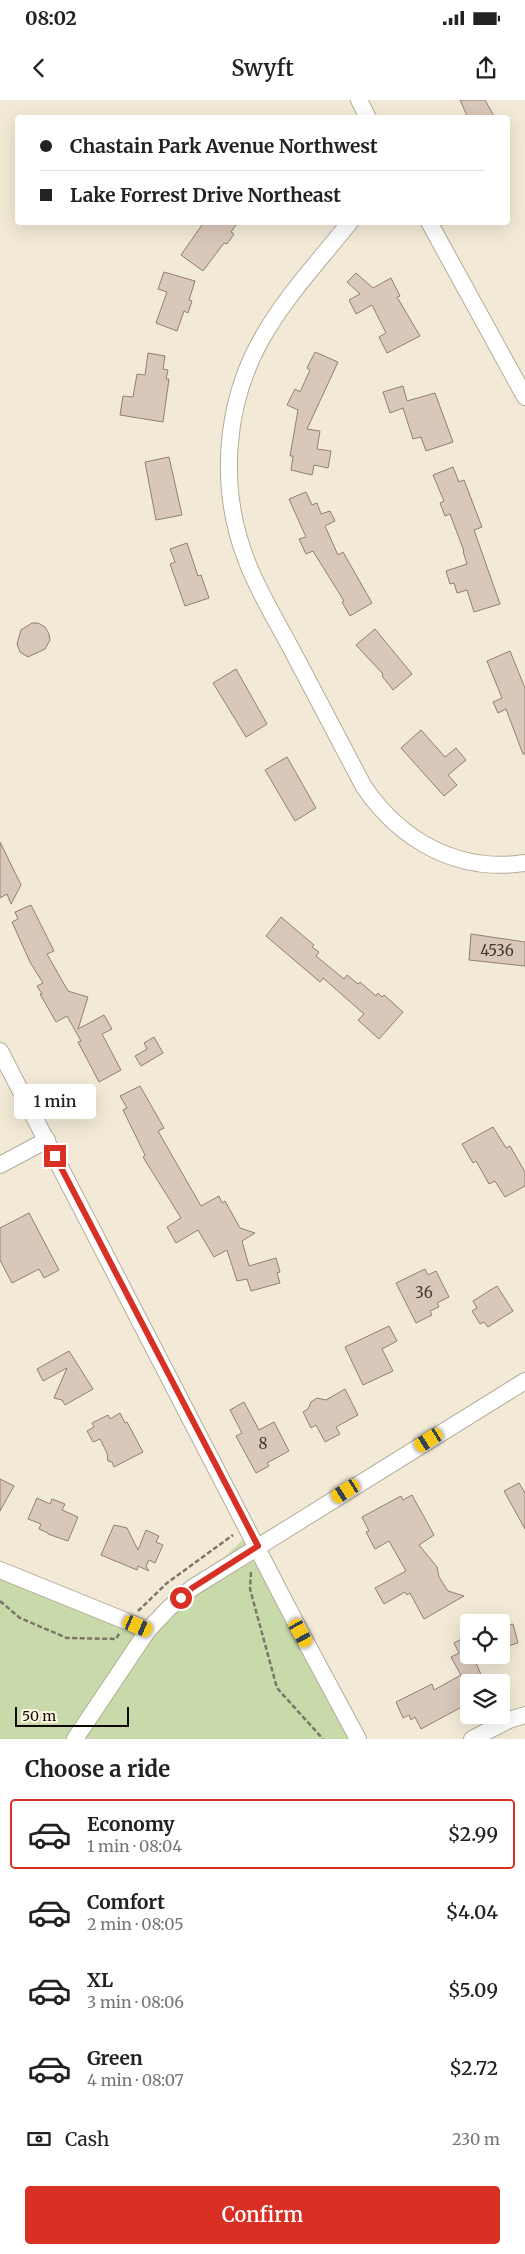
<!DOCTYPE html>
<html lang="en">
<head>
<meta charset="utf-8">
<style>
	:root { --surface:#fff; --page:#f6f6f6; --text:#222; --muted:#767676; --line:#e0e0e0; --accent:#d93025 }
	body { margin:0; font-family:Merriweather,serif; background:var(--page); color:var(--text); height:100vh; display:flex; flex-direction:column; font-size:19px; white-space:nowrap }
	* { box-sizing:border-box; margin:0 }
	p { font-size:16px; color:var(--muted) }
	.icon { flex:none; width:28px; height:28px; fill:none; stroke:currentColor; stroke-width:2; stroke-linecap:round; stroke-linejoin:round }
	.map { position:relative; height:1639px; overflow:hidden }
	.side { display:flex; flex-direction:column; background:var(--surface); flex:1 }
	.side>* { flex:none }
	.banner { position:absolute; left:15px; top:15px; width:495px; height:110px; border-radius:5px; box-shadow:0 5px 20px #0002; display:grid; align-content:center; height:110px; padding:0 25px; background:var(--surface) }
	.fabs { position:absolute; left:460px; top:1514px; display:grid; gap:10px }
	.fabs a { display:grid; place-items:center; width:50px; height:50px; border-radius:5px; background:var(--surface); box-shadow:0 5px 20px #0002; font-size:25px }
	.scale { position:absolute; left:15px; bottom:12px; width:114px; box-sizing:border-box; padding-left:5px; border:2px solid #0e0b05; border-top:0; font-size:14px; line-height:18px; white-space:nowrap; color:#0e0b05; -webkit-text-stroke:4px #fff7e3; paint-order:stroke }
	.end { position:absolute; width:22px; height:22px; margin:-11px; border:6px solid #d93025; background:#fff; box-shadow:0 0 0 2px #fff }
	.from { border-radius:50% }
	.bubble { position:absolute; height:35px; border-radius:5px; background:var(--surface); box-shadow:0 5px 20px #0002; font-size:16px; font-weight:600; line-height:35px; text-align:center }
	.car { position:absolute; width:15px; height:30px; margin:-15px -8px; border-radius:6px; box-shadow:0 0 4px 1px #0007; background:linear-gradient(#f5c518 24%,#345 0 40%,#f5c518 0 76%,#345 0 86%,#f5c518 0) }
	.banner b { display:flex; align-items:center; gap:18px; height:48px; font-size:19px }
	.banner b+b { border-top:1px solid var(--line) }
	.banner i { width:12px; height:12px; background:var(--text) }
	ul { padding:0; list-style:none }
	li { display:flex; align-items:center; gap:15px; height:70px; margin:0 10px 8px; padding:0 15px; border:2px solid transparent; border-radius:5px }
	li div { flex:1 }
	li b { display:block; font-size:19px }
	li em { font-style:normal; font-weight:600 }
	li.active { border-color:var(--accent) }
	li>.icon { width:45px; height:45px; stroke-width:1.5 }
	h2 { padding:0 25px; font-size:22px; line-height:60px }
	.pay { display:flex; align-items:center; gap:12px; height:55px; padding:0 25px; font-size:19px }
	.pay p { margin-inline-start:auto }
	.cta { display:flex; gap:10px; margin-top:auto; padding:10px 25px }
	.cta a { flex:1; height:58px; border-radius:5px; background:var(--accent); color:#fff; font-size:20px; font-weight:600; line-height:58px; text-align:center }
	.status { display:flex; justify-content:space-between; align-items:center; height:35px; padding:0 25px; background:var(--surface); direction:ltr }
	.status svg { height:14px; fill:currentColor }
	header { display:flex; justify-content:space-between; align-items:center; height:65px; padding:0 25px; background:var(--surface); font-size:22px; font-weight:600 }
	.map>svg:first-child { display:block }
</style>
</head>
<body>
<div class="status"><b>08:02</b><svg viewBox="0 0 49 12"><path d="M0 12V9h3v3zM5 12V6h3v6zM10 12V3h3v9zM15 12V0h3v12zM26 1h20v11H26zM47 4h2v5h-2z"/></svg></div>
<header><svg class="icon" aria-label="back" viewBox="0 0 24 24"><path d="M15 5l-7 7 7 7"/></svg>Swyft<svg class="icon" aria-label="share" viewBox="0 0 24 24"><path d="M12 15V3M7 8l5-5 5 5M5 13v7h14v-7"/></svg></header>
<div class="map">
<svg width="525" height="1639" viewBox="0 0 525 1639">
	<rect width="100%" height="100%" fill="#f2e9d6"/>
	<path fill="#c8daa9" d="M247 1436 354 1639H0V1476L145 1533Z"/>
	<g fill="#d9c7ba" stroke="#908073">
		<path d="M460 0H485L495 18H468Z"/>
		<path d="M204 122H238L231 132 234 134 227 144 224 143 203 171 181 155Z"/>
		<path d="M164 172 195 181 189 200 192 201 188 213 184 211 177 231 156 223 167 192 158 189Z"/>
		<path d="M356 173 373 188 391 178 400 196 397 197 420 236 387 253 379 237 386 233 372 205 356 214 349 200 360 194 347 182Z"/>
		<path d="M315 252 338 262 307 329 320 331 317 349 331 351 328 368 314 365 312 375 291 370 293 356H290L298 310 287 305 295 289 300 292 310 270 307 268Z"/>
		<path d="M148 253 165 256 163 269 168 270 166 279H169L163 322 120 315 123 296 133 297 137 274 145 275Z"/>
		<path d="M403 286 407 301 435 293 453 342 426 351 421 337 413 339 403 308 390 313 383 292Z"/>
		<path d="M169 357 182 415 156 420 145 362Z"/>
		<path d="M453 367 459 382 464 380 482 427 474 430 500 504 474 512 467 490 457 493 454 483 450 484 446 471 467 464 463 451H464L450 414 445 416 440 403 444 401 433 375Z"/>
		<path d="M306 392 312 405 317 403 321 414 330 411 335 421 325 426 338 455 343 452 372 503 350 516 342 502 344 501 313 451 306 454 299 439 306 437 289 399Z"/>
		<path d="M187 443 198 476 201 475 209 498 185 506 170 464 175 462 170 449Z"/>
		<path d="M32 523H38L45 527 49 534 50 540 45 549 28 557 20 552 17 544 21 530Z"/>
		<path d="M375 529 412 574 393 590 382 576 383 574 356 545Z"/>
		<path d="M510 551 525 588V654H523L506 609 498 613 493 602 502 598 487 561Z"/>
		<path d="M236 569 267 624 246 637 213 583Z"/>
		<path d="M421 630 445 657 456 648 466 660 448 675 457 685 444 696 401 648Z"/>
		<path d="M287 657 316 708 295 721 265 670Z"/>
		<path d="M0 742 21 785 11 804 7 794 0 798Z"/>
		<path d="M31 805 54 851 47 854 68 891 88 897 78 929 104 915 112 929 102 934 121 970 99 982 78 942 81 941 67 916 56 922 40 894H42L37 886 43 883 30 862 12 822 18 819 15 812Z"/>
		<path d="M281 817 314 845 312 847 319 852 316 856 344 879 347 875 358 884 360 882 376 896 378 893 382 897 384 895 403 912 379 939 358 920 364 914 323 878 320 882 266 836Z"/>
		<path d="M471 834 525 842V866L469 860Z"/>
		<path d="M154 937 163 953 141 966 135 956 147 949 144 943Z"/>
		<path d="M140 986 164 1028 158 1031 201 1106 219 1096 222 1103 225 1101 240 1128 255 1133 242 1141 249 1166 276 1158 280 1172 277 1173 280 1183 251 1191 247 1179 237 1181 227 1150 214 1157 198 1130 176 1143 167 1127 181 1118 143 1057 145 1055 123 1010 127 1008 120 996Z"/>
		<path d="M493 1027 506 1048 510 1046 525 1072V1086L505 1097 495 1081 489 1084 476 1061 473 1063 462 1044Z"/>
		<path d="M29 1113 59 1170 44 1178 39 1169 12 1183 0 1160V1128Z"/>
		<path d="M425 1169 428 1175 436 1171 449 1197 437 1203 439 1207 430 1211 432 1215 416 1223 396 1183Z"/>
		<path d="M497 1186 513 1211 488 1227 484 1222 480 1224 472 1211 477 1208 473 1201Z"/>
		<path d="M389 1226 397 1241 382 1249 393 1271 363 1285 345 1247Z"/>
		<path d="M69 1251 93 1289 65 1305 62 1300 54 1298 67 1268 43 1281 37 1269Z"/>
		<path d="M345 1289 358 1315 336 1327 340 1334 325 1342 316 1325 311 1328 303 1312 308 1309 311 1302 317 1298 326 1300Z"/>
		<path d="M244 1302 259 1330 274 1322 289 1351 267 1363 269 1366 256 1373 236 1336 242 1333 230 1310Z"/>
		<path d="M120 1313 125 1323 127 1322 143 1352 114 1367 112 1362 108 1361 107 1353 100 1339 93 1342 87 1331 94 1327 92 1323 108 1315 110 1319Z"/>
		<path d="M0 1379 14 1386 0 1411Z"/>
		<path d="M519 1383 525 1393V1429L504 1391Z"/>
		<path d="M412 1395 434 1435 419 1445 437 1467 439 1477 448 1491 464 1496 424 1519 410 1493 407 1495 405 1492 384 1504 375 1488 406 1471 389 1441 375 1449 366 1432 369 1431 362 1417 401 1396 403 1400Z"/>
		<path d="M37 1398 50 1404 52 1399 65 1404 62 1410 78 1417 68 1441 48 1434V1433L39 1429 41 1424 28 1419Z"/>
		<path d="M114 1425 127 1428 138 1450 146 1430 159 1436 156 1442 163 1445 155 1463 149 1460 146 1466 149 1471 138 1466 137 1470 101 1455Z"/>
		<path d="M513 1524 518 1543 501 1548V1527Z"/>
		<path d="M469 1535V1555H492L476 1563 482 1577 479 1582H469V1603L421 1629 415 1617 411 1620 409 1615 403 1618 396 1602 432 1584 434 1590 461 1575 451 1557 459 1553 454 1543Z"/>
	</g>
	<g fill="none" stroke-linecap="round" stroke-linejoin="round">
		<g stroke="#b4ac9a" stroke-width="18">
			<g id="minor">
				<path d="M359 0 368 18"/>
				<path d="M350 122C320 160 284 198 261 240 224 306 219 389 246 459 258 492 278 523 294 554 317 598 341 643 364 687 401 741 458 773 525 763"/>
				<path d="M429 122 525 297"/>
				<path d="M0 951 301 1533 358 1639"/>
				<path d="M0 1065 47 1040"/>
				<path d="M0 1470 148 1530"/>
				<path d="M75 1639 148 1530 169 1508 192 1488 525 1281"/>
				<path d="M472 1639 509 1620 525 1615"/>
			</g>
		</g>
		<g stroke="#7c766a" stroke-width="2.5" stroke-dasharray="5 2.5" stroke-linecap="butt">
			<path d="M251 1472 250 1489 277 1588 323 1639"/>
			<path d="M0 1501 20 1518 67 1538 116 1539 119 1534"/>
			<path d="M138 1511 167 1483 233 1435"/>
		</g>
		<use href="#minor" stroke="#fff" stroke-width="16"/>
	</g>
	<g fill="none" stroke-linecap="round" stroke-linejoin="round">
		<path stroke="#d93025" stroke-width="6" d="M55 1056 258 1446 192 1488 181 1498"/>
	</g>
	<g text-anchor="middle" stroke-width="4" stroke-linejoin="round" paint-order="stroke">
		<g font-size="15" fill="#413a32">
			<text x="497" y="856">4536</text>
			<text x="424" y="1198">36</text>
			<text x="263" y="1349">8</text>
		</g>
	</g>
</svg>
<div class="fabs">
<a><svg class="icon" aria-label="locate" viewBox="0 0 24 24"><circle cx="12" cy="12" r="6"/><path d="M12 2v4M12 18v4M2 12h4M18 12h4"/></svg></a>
<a><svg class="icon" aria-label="layers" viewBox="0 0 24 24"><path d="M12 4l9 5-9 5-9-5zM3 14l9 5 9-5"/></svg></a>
</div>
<div class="scale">50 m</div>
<i class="end from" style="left:181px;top:1498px"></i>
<i class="end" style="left:55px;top:1056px"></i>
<div class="bubble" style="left:14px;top:984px;width:82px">1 min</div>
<i class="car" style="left:429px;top:1340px;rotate:238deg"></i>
<i class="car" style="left:346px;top:1391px;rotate:238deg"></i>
<i class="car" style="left:138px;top:1526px;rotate:113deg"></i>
<i class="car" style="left:301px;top:1533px;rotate:151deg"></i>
<div class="banner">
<b><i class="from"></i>Chastain Park Avenue Northwest</b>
<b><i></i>Lake Forrest Drive Northeast</b>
</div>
</div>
<section class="side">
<h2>Choose a ride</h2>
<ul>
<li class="active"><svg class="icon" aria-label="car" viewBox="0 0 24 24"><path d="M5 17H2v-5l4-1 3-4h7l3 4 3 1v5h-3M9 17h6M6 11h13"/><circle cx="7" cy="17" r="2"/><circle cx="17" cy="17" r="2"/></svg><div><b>Economy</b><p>1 min · 08:04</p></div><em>$2.99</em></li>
<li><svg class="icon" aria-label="car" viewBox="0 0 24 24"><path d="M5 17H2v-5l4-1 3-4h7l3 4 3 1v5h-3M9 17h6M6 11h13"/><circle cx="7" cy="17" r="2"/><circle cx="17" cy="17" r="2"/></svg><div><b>Comfort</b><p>2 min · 08:05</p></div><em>$4.04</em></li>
<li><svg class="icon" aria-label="car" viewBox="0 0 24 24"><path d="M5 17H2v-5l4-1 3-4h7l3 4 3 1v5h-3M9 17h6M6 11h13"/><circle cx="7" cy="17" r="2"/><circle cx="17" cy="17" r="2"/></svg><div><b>XL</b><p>3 min · 08:06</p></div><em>$5.09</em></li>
<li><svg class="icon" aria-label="car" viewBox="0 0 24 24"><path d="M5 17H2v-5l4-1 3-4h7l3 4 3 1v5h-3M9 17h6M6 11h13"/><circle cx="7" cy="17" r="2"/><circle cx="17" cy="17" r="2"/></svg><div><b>Green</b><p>4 min · 08:07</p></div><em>$2.72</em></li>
</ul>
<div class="pay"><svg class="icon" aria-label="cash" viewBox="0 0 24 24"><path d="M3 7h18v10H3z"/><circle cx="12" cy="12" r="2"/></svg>Cash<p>230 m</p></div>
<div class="cta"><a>Confirm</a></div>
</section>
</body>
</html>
